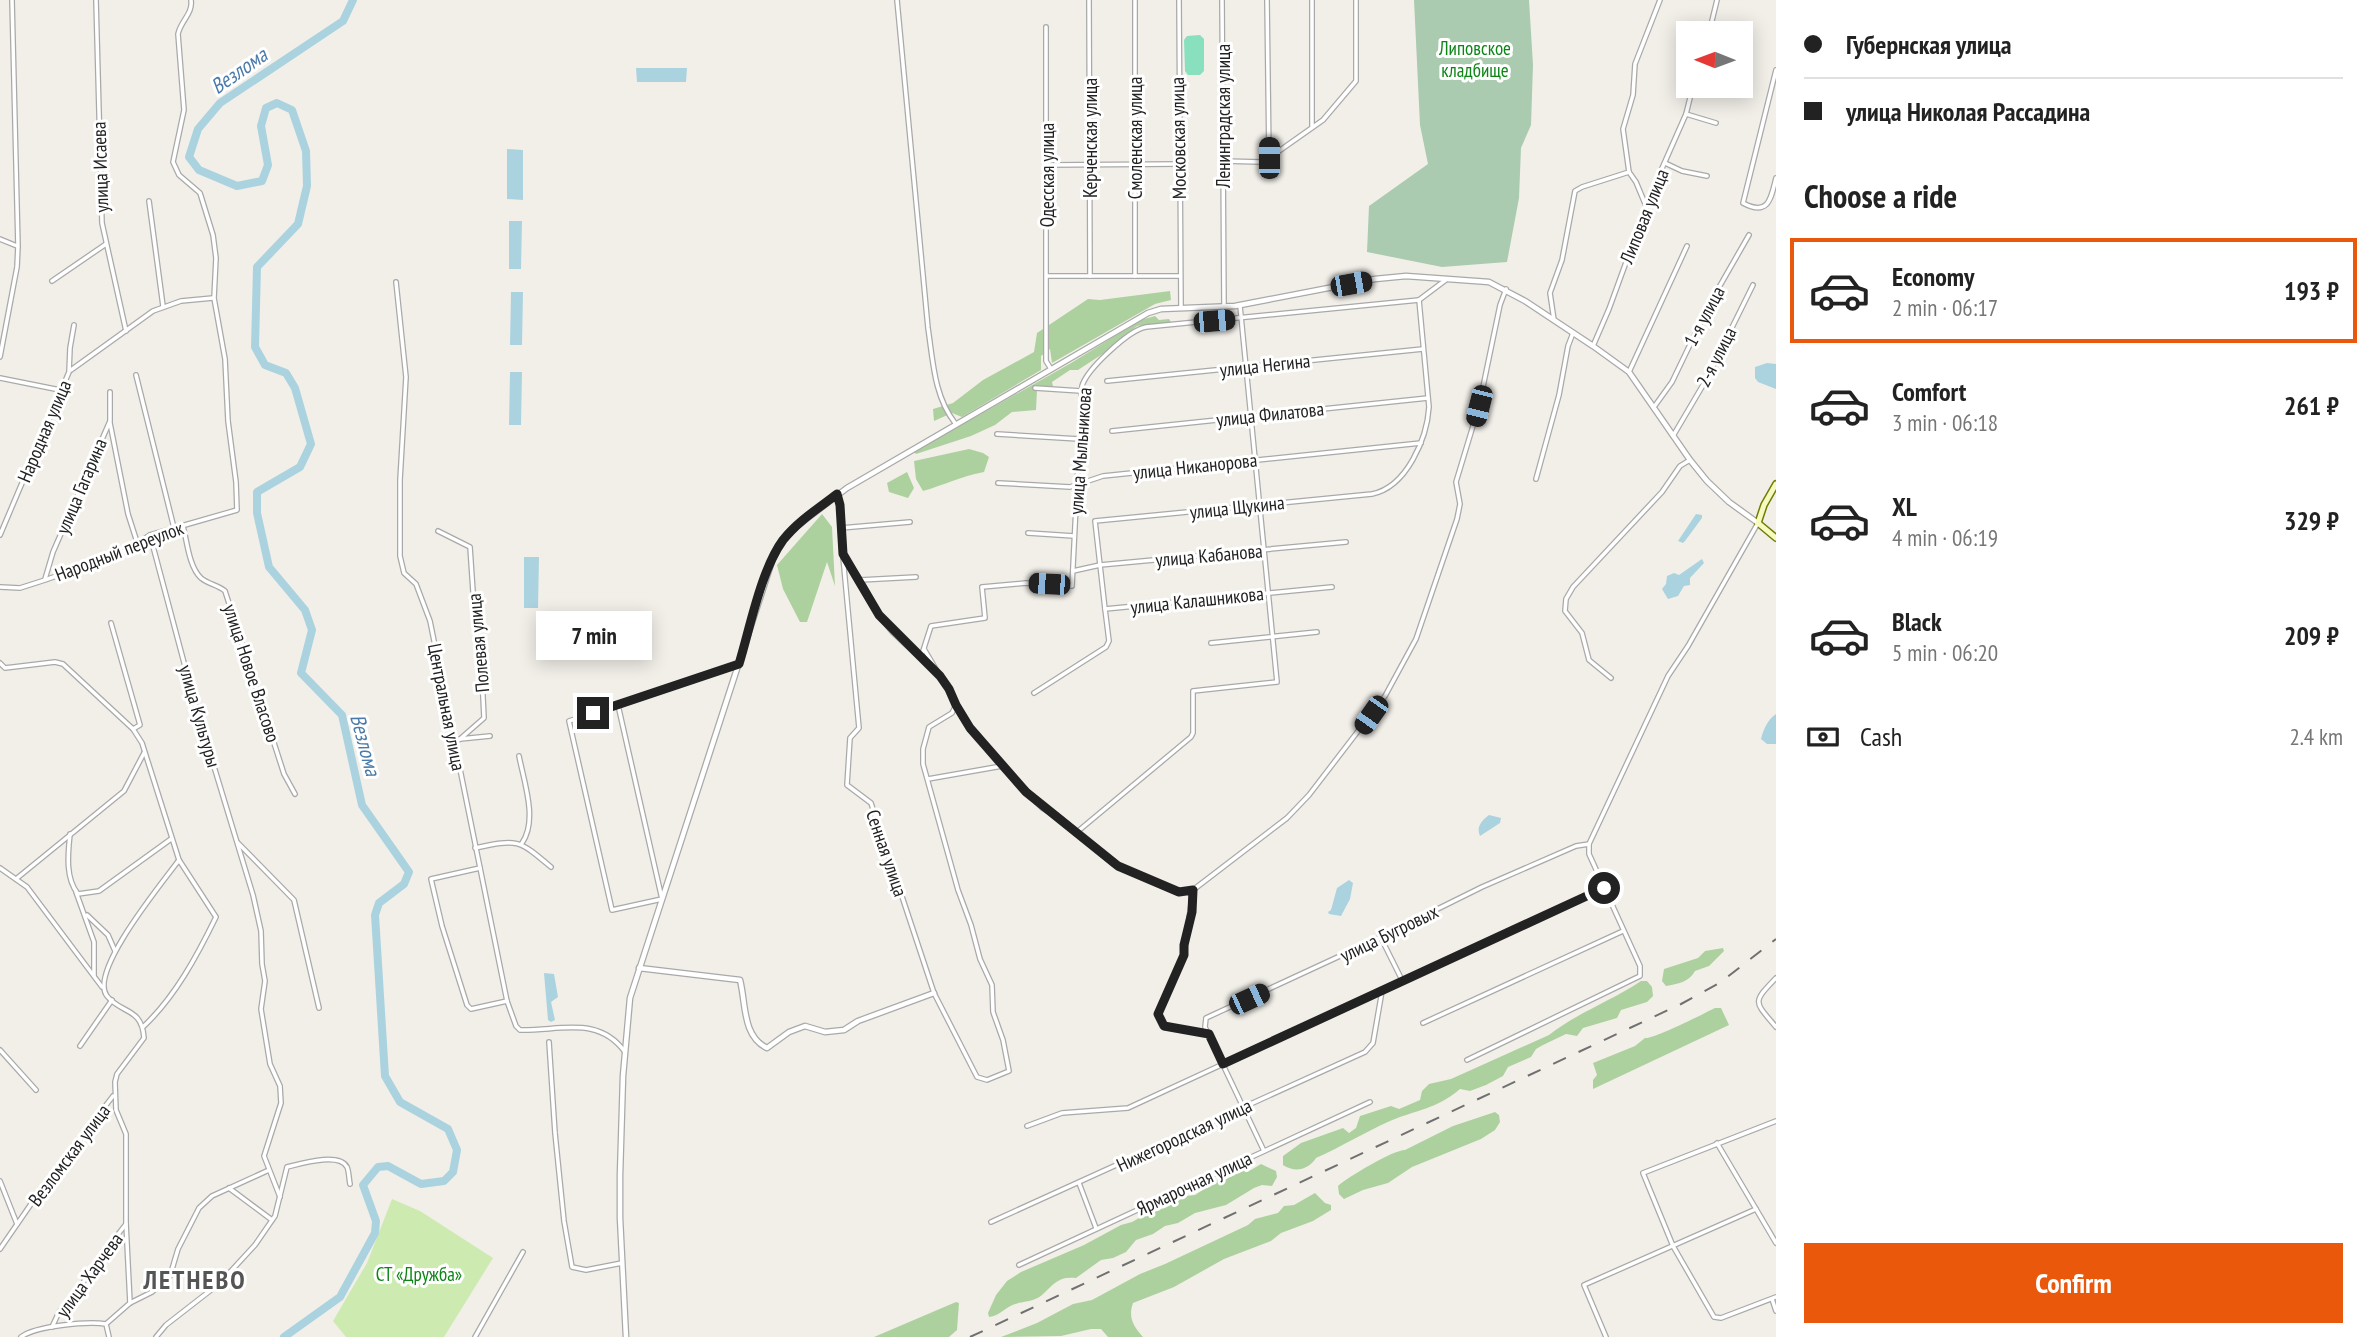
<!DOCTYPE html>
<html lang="en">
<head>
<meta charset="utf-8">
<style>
	:root { --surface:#fff; --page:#f6f6f6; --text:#222; --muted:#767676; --line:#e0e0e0; --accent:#ea580c }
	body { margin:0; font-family:"PT Sans Narrow",sans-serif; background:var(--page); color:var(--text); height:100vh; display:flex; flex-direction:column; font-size:26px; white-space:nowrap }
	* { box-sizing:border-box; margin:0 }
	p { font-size:23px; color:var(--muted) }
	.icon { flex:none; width:38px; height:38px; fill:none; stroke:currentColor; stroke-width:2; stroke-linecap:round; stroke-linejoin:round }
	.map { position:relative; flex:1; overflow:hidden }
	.drawer { display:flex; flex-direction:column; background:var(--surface); width:595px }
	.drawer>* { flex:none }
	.hud { display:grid; align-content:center; height:154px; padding:0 28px; background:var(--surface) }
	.needle { width:46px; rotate:271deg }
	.tools { position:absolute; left:1676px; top:21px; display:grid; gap:14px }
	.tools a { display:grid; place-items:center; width:77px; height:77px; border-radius:0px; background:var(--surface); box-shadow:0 4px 18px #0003; font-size:35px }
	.end { position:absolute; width:32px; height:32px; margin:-16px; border:9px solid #222; background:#fff; box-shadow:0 0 0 4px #fff }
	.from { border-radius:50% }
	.bubble { position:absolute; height:49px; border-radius:0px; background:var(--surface); box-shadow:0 4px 18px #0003; font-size:23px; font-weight:700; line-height:49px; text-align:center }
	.car { position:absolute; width:21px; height:42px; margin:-21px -10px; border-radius:9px; box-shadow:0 0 5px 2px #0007; background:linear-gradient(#222 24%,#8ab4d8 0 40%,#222 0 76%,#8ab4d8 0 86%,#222 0) }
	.hud b { display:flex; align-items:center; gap:24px; height:66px; font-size:26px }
	.hud b+b { border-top:2px solid var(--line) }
	.hud i { width:18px; height:18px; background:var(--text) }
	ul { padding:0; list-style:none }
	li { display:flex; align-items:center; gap:21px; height:105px; margin:0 14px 10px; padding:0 14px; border:4px solid transparent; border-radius:0px }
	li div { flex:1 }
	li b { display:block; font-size:26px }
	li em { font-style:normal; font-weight:700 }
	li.selected { border-color:var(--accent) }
	li>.icon { width:63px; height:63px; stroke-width:1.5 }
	h2 { padding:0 28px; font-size:32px; line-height:84px }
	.pay { display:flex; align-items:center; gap:18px; height:77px; padding:0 28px; font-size:26px }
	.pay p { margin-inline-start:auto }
	.cta { display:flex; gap:14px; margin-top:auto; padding:14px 28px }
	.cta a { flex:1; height:80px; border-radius:0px; background:var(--accent); color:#fff; font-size:28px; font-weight:700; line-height:80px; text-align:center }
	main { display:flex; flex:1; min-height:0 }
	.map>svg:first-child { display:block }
</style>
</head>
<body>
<main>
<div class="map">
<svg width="1776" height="1337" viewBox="0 0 1776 1337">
	<rect width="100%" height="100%" fill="#f2efe9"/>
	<path fill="#cdebb0" d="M392 1199 420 1211 493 1258 444 1337H346L333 1321 367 1263Z"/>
	<g fill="#add19e">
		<path d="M1170 291 1171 300 1155 304 1052 363 1050 349 1041 356V370L962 417 952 413 934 421 933 409 953 403 983 380 1034 352 1037 333 1088 299 1100 300Z"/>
		<path d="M1155 316 1159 320 1169 319 1171 322 1137 326 1107 351 1078 370H1070L1052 382 1053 386 1037 390 1036 410 1012 412 995 425 971 436 916 454 914 452 1071 363 1141 320Z"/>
		<path d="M969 449 983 453 989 457 984 472C962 476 944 485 923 491L916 479 914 461Z"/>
		<path d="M907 472 914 488 908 498 889 492 887 483Z"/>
		<path d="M822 514 832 527 835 586 827 562 807 622H800L783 589 777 565Z"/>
		<path d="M1723 948 1724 951 1709 966 1695 971C1689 982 1678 984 1666 986L1662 981 1664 969 1698 958 1705 951Z"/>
		<path d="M1641 981H1647L1652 987 1653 996 1647 1002 1621 1010 1617 1018 1583 1028 1577 1036 1566 1034 1543 1045 1536 1049 1531 1057 1508 1067 1503 1076 1486 1085 1470 1091 1460 1089C1435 1110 1418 1109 1390 1121 1365 1132 1341 1147 1316 1158 1308 1170 1295 1173 1283 1165V1156L1301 1143 1343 1128 1349 1133 1356 1128 1360 1116 1391 1106 1399 1109 1420 1100 1422 1091 1429 1084 1451 1079 1549 1035C1577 1013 1611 1001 1641 981Z"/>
		<path d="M1715 1008H1721L1729 1025 1593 1089V1080L1597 1075 1593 1063 1635 1046 1645 1038C1654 1039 1703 1014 1715 1008Z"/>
		<path d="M1495 1112 1499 1115 1500 1122 1495 1130 1481 1139 1412 1167 1388 1183 1363 1190 1344 1199 1339 1194 1338 1186C1348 1177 1393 1150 1405 1150L1453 1126Z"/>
		<path d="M1261 1164 1276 1171 1277 1177 1272 1186 1262 1185 1254 1188 1226 1205 1195 1213 1178 1223 1165 1226 1153 1234 1136 1240 1126 1252 1113 1258 1101 1260 1076 1278C1058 1276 1054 1284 1042 1295 1034 1302 1024 1301 1015 1304 1005 1307 1000 1316 989 1317L988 1313 996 1295 1007 1281 1021 1272 1084 1245 1121 1225 1132 1222 1155 1209 1165 1208 1186 1196 1195 1195 1216 1181 1241 1170H1251Z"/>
		<path d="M1315 1193 1325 1203 1331 1205V1210L1313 1221 1281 1233 1271 1241 1224 1259 1174 1287 1133 1303C1128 1317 1133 1326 1143 1337H1108L1101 1329H1091L1061 1336 1001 1337 1037 1323 1073 1304 1092 1300 1140 1274 1165 1264 1248 1225 1255 1219 1278 1213 1284 1206 1294 1205Z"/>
		<path d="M956 1302 959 1303 957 1330 949 1337H874Z"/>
	</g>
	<path fill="#aacbaf" d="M1414 0H1529L1533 65 1531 125 1521 148 1519 198 1507 262 1442 267 1367 252 1369 206 1428 164 1420 125Z"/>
	<path fill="#88e0be" d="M1200 35 1204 39V71L1200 75H1188L1185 71 1184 40 1187 36Z"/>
	<g fill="#aad3df">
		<path d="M636 68H687L686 82H637Z"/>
		<path d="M507 149 523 150V200L507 199Z"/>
		<path d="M509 221H522L521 269H509Z"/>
		<path d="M511 292H523L522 345H510Z"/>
		<path d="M1767 363 1776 364V389L1758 382 1755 378V367Z"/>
		<path d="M510 372H522L521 425H509Z"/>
		<path d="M1696 514 1702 515V518L1685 541 1683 543 1678 541Z"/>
		<path d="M524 557H539L538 608H524Z"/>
		<path d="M1702 559 1704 563 1690 578V585L1684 586 1678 596 1668 599 1662 589 1666 584 1667 576 1674 573 1679 575Z"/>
		<path d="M1776 714V744H1767L1761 739C1763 730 1768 719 1776 714Z"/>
		<path d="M1489 815 1501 818 1500 823 1480 836C1476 827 1481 821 1489 815Z"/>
		<path d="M1349 880 1353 883 1350 899 1341 916 1329 914 1328 912 1331 910 1337 888Z"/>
		<path d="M544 973 554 974 558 997 551 1002 555 1020 551 1022 548 1020Z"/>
	</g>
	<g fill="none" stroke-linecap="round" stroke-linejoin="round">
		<path stroke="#aad3df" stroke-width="8" d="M284 1337 340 1297 375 1233 376 1221 363 1185 378 1167 388 1166 421 1184 444 1181 453 1172 457 1150 448 1129 400 1102 385 1076 375 915 379 903 404 884 409 872 362 805 342 715 301 673 312 630 305 610 269 567 257 513V492L300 467 311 444 295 388 286 373 265 365 255 347 257 267 298 224 307 186 306 151 292 110 277 103 266 108 261 126 268 165 262 181 237 186 199 170 189 157 198 129 220 103 343 21 353 0"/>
		<g stroke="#a9a9a9" stroke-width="6">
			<g id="minor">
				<path d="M96 0 102 223 126 331"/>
				<path d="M897 0 928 328C933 361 934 396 955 423"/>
				<path d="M1089 0 1090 276"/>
				<path d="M1179 0 1181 308"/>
				<path d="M1222 0 1224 306"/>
				<path d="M1267 0 1269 158"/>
				<path d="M1312 0V126"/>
				<path d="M1046 27V361L1051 369"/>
				<path d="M1709 33 1717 0"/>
				<path d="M1776 70 1743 203C1769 217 1771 198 1776 178"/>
				<path d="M1686 114 1716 123"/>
				<path d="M1223 161 1261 162 1269 158 1323 120 1356 81V0"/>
				<path d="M1665 163 1682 171 1707 176"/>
				<path d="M1047 165 1179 164"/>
				<path d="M149 201 163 306"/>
				<path d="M1646 206 1636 182 1629 172 1623 129 1633 95 1635 64 1660 0"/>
				<path d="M0 239 17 246"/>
				<path d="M1047 276H1180"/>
				<path d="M1135 276V0"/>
				<path d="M52 281 106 244"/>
				<path d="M396 282 406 377 400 480V556L404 573 416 584 430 621 507 1001 516 1026 520 1030C560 1031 598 1015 625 1052"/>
				<path d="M1419 300 1447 279"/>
				<path d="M1554 320 1550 293 1562 260 1575 191 1582 187 1629 172"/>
				<path d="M1593 346 1609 309 1652 191 1686 114 1693 86"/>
				<path d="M0 357 17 267 18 246 12 0"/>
				<path d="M71 370 153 311 181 301 213 298"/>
				<path d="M1629 372 1687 246"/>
				<path d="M136 375 174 528"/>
				<path d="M0 378 60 390"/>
				<path d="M1107 381 1423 349"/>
				<path d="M1035 388 1081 391"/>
				<path d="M1654 407 1672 382 1710 303 1749 235"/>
				<path d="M110 423 128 514 137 542"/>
				<path d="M1112 431 1428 398"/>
				<path d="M997 434 1079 439"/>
				<path d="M1673 436 1706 380 1753 285"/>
				<path d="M1536 479 1559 395 1568 346 1573 333"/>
				<path d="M998 483 1070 487 1103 476 1421 443"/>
				<path d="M183 526C187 541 189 567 201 578 208 584 218 585 225 591L284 774 295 794"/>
				<path d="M841 528 910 522"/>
				<path d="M438 531 470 547 476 636 482 677 484 718 460 739"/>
				<path d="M1028 533 1074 536"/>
				<path d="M0 535 69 372 70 348 74 325"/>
				<path d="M150 535 195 704 253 895 261 931 262 964 265 981 261 1009 270 1064 280 1086 281 1103 264 1156 280 1197"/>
				<path d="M843 557 859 728 850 738 847 785 871 803 934 993 977 1077 987 1080 1009 1071 1003 1040 993 1012 992 985 980 959 971 925 958 890 923 764V749L929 727 952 713 956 705"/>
				<path d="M1073 571 1100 565 1346 542"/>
				<path d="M45 579 53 552 110 421V392"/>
				<path d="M860 580 916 577"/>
				<path d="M0 587 20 588 45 580 121 553 150 535 237 510 236 482 228 421 225 359 214 298 216 258 213 235 200 193 179 175 173 162 184 110 178 34C181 20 193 14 191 0"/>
				<path d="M1332 587 1105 609 1095 521 1372 494C1407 487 1427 438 1429 407L1419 300"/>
				<path d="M111 623 140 725 133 729"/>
				<path d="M1211 643 1317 632"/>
				<path d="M924 649 937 671"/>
				<path d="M918 655 922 654 931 626 985 618 982 587 1026 583 1072 586 1082 386C1087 369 1129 330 1146 327L1419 300"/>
				<path d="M0 663 5 668 55 662 63 664 133 729 142 743 179 860 216 917C197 956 175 997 143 1027"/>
				<path d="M1611 678 1589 660 1582 633 1565 611 1566 599 1573 587 1662 492 1680 466 1690 460"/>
				<path d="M1034 693 1106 647 1109 641 1105 609"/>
				<path d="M618 705 662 899 612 910 569 721 739 664"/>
				<path d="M455 742 460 739 490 736"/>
				<path d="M519 756C524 782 538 820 522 843"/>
				<path d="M928 779 1002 766"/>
				<path d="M1077 832 1191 737 1193 733V691L1277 682 1240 306"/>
				<path d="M70 834C68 853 65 878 78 894L99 891 171 839"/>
				<path d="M238 843 294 900 319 1008"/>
				<path d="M475 848C518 839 518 839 551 867"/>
				<path d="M0 868 27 887 102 987"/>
				<path d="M480 868 431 879 442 926 467 1005 471 1009 507 1001"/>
				<path d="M16 879 124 791 144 753"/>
				<path d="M76 892 94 942V975"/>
				<path d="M87 915 108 935 115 951"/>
				<path d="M1381 938 1402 980"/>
				<path d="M1776 978C1752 1003 1754 1001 1776 1027"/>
				<path d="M1423 1023 1623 931"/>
				<path d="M1209 1034 1164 1026 1158 1014 1184 955 1193 890 1287 818 1309 795 1385 696 1416 639 1457 519 1460 504 1456 482 1479 406 1500 305 1506 289"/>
				<path d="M549 1042 555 1133 564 1221 572 1267 586 1270 622 1263"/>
				<path d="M80 1046 112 1000"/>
				<path d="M0 1050 36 1090"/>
				<path d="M1467 1060 1640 976V966L1589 854V844L1668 676 1688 646 1758 523"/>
				<path d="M1776 1121 1643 1173 1673 1246 1714 1317 1721 1318 1776 1297"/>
				<path d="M1027 1126 1062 1113 1128 1108 1604 888"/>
				<path d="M1264 1151 1205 1027 1206 1018 1381 937 1482 887 1576 846 1589 844"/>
				<path d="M0 1181 17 1224"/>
				<path d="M1079 1183 1096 1228"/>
				<path d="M229 1188 272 1220"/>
				<path d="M1756 1209 1776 1243"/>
				<path d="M991 1222 1365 1052 1373 1043 1382 991"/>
				<path d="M0 1249 40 1191 113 1096"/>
				<path d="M1019 1265 1370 1102"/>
				<path d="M1772 1299 1776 1311"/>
				<path d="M130 1303 126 1223V1134L116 1110 115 1082 117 1074 144 1038C142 1007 121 1014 107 996 88 972 163 882 179 860"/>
				<path d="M106 1324 130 1303 152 1292 170 1276 178 1249 199 1208 212 1196 269 1170"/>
				<path d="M52 1327 59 1312 81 1287 88 1273 126 1224"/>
				<path d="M21 1337C35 1326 88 1321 106 1324L109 1337"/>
				<path d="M156 1337 166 1325 220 1283 255 1245 275 1216 287 1167C300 1164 339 1152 347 1167 349 1171 349 1180 350 1184"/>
				<path d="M475 1337 523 1252"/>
				<path d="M1606 1337 1584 1285 1756 1209 1717 1143"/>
			</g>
		</g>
		<g stroke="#a9a9a9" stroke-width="7">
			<g id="tertiary">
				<path d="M837 494 840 505 842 547 846 561 860 580 879 615 893 632 940 676 949 689 956 705 967 724 999 763 1043 808 1057 816 1114 864 1179 892 1193 890"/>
				<path d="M639 968 740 980C746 1003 742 1036 767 1048L789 1032 805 1026 825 1032 844 1030 858 1021 934 993"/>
				<path d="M626 1337 620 1218V1175L623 1076 630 998 773 558 781 543 797 526 847 488 1148 313 1161 309 1235 306 1375 279 1406 276 1489 282 1525 301 1593 346 1629 372 1690 460 1707 481 1729 502 1758 523"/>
			</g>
		</g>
		<g stroke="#707d05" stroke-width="8">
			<path id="secondary" d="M1776 484 1764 505 1758 523 1776 538"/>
		</g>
		<use href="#minor" stroke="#fff" stroke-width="3.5"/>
		<use href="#tertiary" stroke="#fff" stroke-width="4.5"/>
		<use href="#secondary" stroke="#f7fabf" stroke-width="5"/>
		<path stroke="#707070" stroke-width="2" stroke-dasharray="14 14" stroke-linecap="butt" d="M970 1337 1681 1004 1721 982 1776 939"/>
	</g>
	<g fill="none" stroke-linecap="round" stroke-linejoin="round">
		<path stroke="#222" stroke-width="9" d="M593 713 739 664C750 628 761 570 783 540 798 521 819 508 837 494L840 505 843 554 879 615 940 676 949 689 956 705 970 728 1026 792 1118 866 1179 892 1193 890 1192 912 1184 945V955L1158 1014 1164 1026 1209 1034 1223 1064 1604 888"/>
	</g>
	<g text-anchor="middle" stroke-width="6" stroke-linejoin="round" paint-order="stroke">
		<g font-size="19" fill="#0c8416" stroke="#fff">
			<text x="1475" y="55">Липовское<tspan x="1475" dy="22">кладбище</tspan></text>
			<text x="419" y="1281">СТ «Дружба»</text>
		</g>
		<g font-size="19" fill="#222" stroke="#fff">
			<text transform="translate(1223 116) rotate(-90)" y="7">Ленинградская улица</text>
			<text transform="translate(1090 138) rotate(-90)" y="7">Керченская улица</text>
			<text transform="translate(1135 138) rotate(-90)" y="7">Смоленская улица</text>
			<text transform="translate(1178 138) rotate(-91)" y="7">Московская улица</text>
			<text transform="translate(100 167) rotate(-92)" y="7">улица Исаева</text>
			<text transform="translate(1047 175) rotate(-90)" y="7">Одесская улица</text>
			<text transform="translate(1644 216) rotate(-68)" y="7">Липовая улица</text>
			<text transform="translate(1704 316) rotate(-62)" y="7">1-я улица</text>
			<text transform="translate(1716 357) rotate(-63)" y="7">2-я улица</text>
			<text transform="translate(1265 365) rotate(-6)" y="7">улица Негина</text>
			<text transform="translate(1270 414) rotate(-6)" y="7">улица Филатова</text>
			<text transform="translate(44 431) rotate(-67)" y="7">Народная улица</text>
			<text transform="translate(1080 451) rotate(-86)" y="7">улица Мыльникова</text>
			<text transform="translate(1195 466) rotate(-6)" y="7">улица Никанорова</text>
			<text transform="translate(81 486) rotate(-67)" y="7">улица Гагарина</text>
			<text transform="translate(1237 507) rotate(-6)" y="7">улица Щукина</text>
			<text transform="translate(119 551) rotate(-21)" y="7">Народный переулок</text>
			<text transform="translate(1209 555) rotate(-5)" y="7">улица Кабанова</text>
			<text transform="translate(1197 600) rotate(-6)" y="7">улица Калашникова</text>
			<text transform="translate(478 643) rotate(-95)" y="7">Полевая улица</text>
			<text transform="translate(252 673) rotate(72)" y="7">улица Новое Власово</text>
			<text transform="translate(447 707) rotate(79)" y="7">Центральная улица</text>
			<text transform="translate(200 716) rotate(74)" y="7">улица Культуры</text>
			<text transform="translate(887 853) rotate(71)" y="7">Сенная улица</text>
			<text transform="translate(1389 933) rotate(-26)" y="7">улица Бугровых</text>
			<text transform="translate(1184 1135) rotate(-25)" y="7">Нижегородская улица</text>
			<text transform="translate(69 1155) rotate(-53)" y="7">Везломская улица</text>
			<text transform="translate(1194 1183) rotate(-25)" y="7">Ярмарочная улица</text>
			<text transform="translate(89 1275) rotate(-54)" y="7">улица Харчева</text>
		</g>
		<g font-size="21" font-style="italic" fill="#4a7aab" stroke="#fff">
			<text transform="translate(239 71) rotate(-35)" y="7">Везлома</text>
			<text transform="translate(365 745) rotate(75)" y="7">Везлома</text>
		</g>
		<g font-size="26" font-weight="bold" letter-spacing="2" fill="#555" stroke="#fff">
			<text x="195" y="1289">ЛЕТНЕВО</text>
		</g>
	</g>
</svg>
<div class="tools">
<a><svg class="needle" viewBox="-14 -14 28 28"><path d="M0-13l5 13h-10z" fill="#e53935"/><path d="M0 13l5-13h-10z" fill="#767676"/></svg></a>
</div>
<i class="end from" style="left:1604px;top:888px"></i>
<i class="end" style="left:593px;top:713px"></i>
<div class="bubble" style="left:536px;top:611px;width:116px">7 min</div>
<i class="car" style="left:1269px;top:158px;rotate:0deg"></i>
<i class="car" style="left:1351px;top:284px;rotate:80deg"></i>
<i class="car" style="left:1214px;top:321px;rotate:85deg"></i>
<i class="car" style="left:1479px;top:406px;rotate:194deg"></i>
<i class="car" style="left:1049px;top:584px;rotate:273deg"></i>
<i class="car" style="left:1371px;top:715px;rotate:215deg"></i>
<i class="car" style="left:1249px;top:999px;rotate:65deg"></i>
</div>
<section class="drawer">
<div class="hud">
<b><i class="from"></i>Губернская улица</b>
<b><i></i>улица Николая Рассадина</b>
</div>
<h2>Choose a ride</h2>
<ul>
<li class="selected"><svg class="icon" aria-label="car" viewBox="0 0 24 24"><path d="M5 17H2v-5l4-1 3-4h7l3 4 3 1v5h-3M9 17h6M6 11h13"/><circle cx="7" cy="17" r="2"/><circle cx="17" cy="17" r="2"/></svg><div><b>Economy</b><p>2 min · 06:17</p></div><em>193 ₽</em></li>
<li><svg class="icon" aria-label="car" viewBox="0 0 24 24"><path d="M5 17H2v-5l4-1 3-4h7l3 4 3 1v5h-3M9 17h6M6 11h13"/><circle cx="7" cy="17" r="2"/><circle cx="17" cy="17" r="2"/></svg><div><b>Comfort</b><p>3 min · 06:18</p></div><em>261 ₽</em></li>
<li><svg class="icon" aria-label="car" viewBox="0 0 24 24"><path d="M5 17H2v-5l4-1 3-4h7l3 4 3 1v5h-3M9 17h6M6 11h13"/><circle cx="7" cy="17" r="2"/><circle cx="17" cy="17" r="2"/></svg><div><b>XL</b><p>4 min · 06:19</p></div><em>329 ₽</em></li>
<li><svg class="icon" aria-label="car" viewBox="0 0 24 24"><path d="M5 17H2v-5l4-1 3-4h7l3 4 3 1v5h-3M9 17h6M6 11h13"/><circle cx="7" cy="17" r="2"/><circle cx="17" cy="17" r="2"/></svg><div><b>Black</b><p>5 min · 06:20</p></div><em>209 ₽</em></li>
</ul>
<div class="pay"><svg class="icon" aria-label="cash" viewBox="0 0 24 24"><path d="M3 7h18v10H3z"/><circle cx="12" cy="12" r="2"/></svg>Cash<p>2.4 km</p></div>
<div class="cta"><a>Confirm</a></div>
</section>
</main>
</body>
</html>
